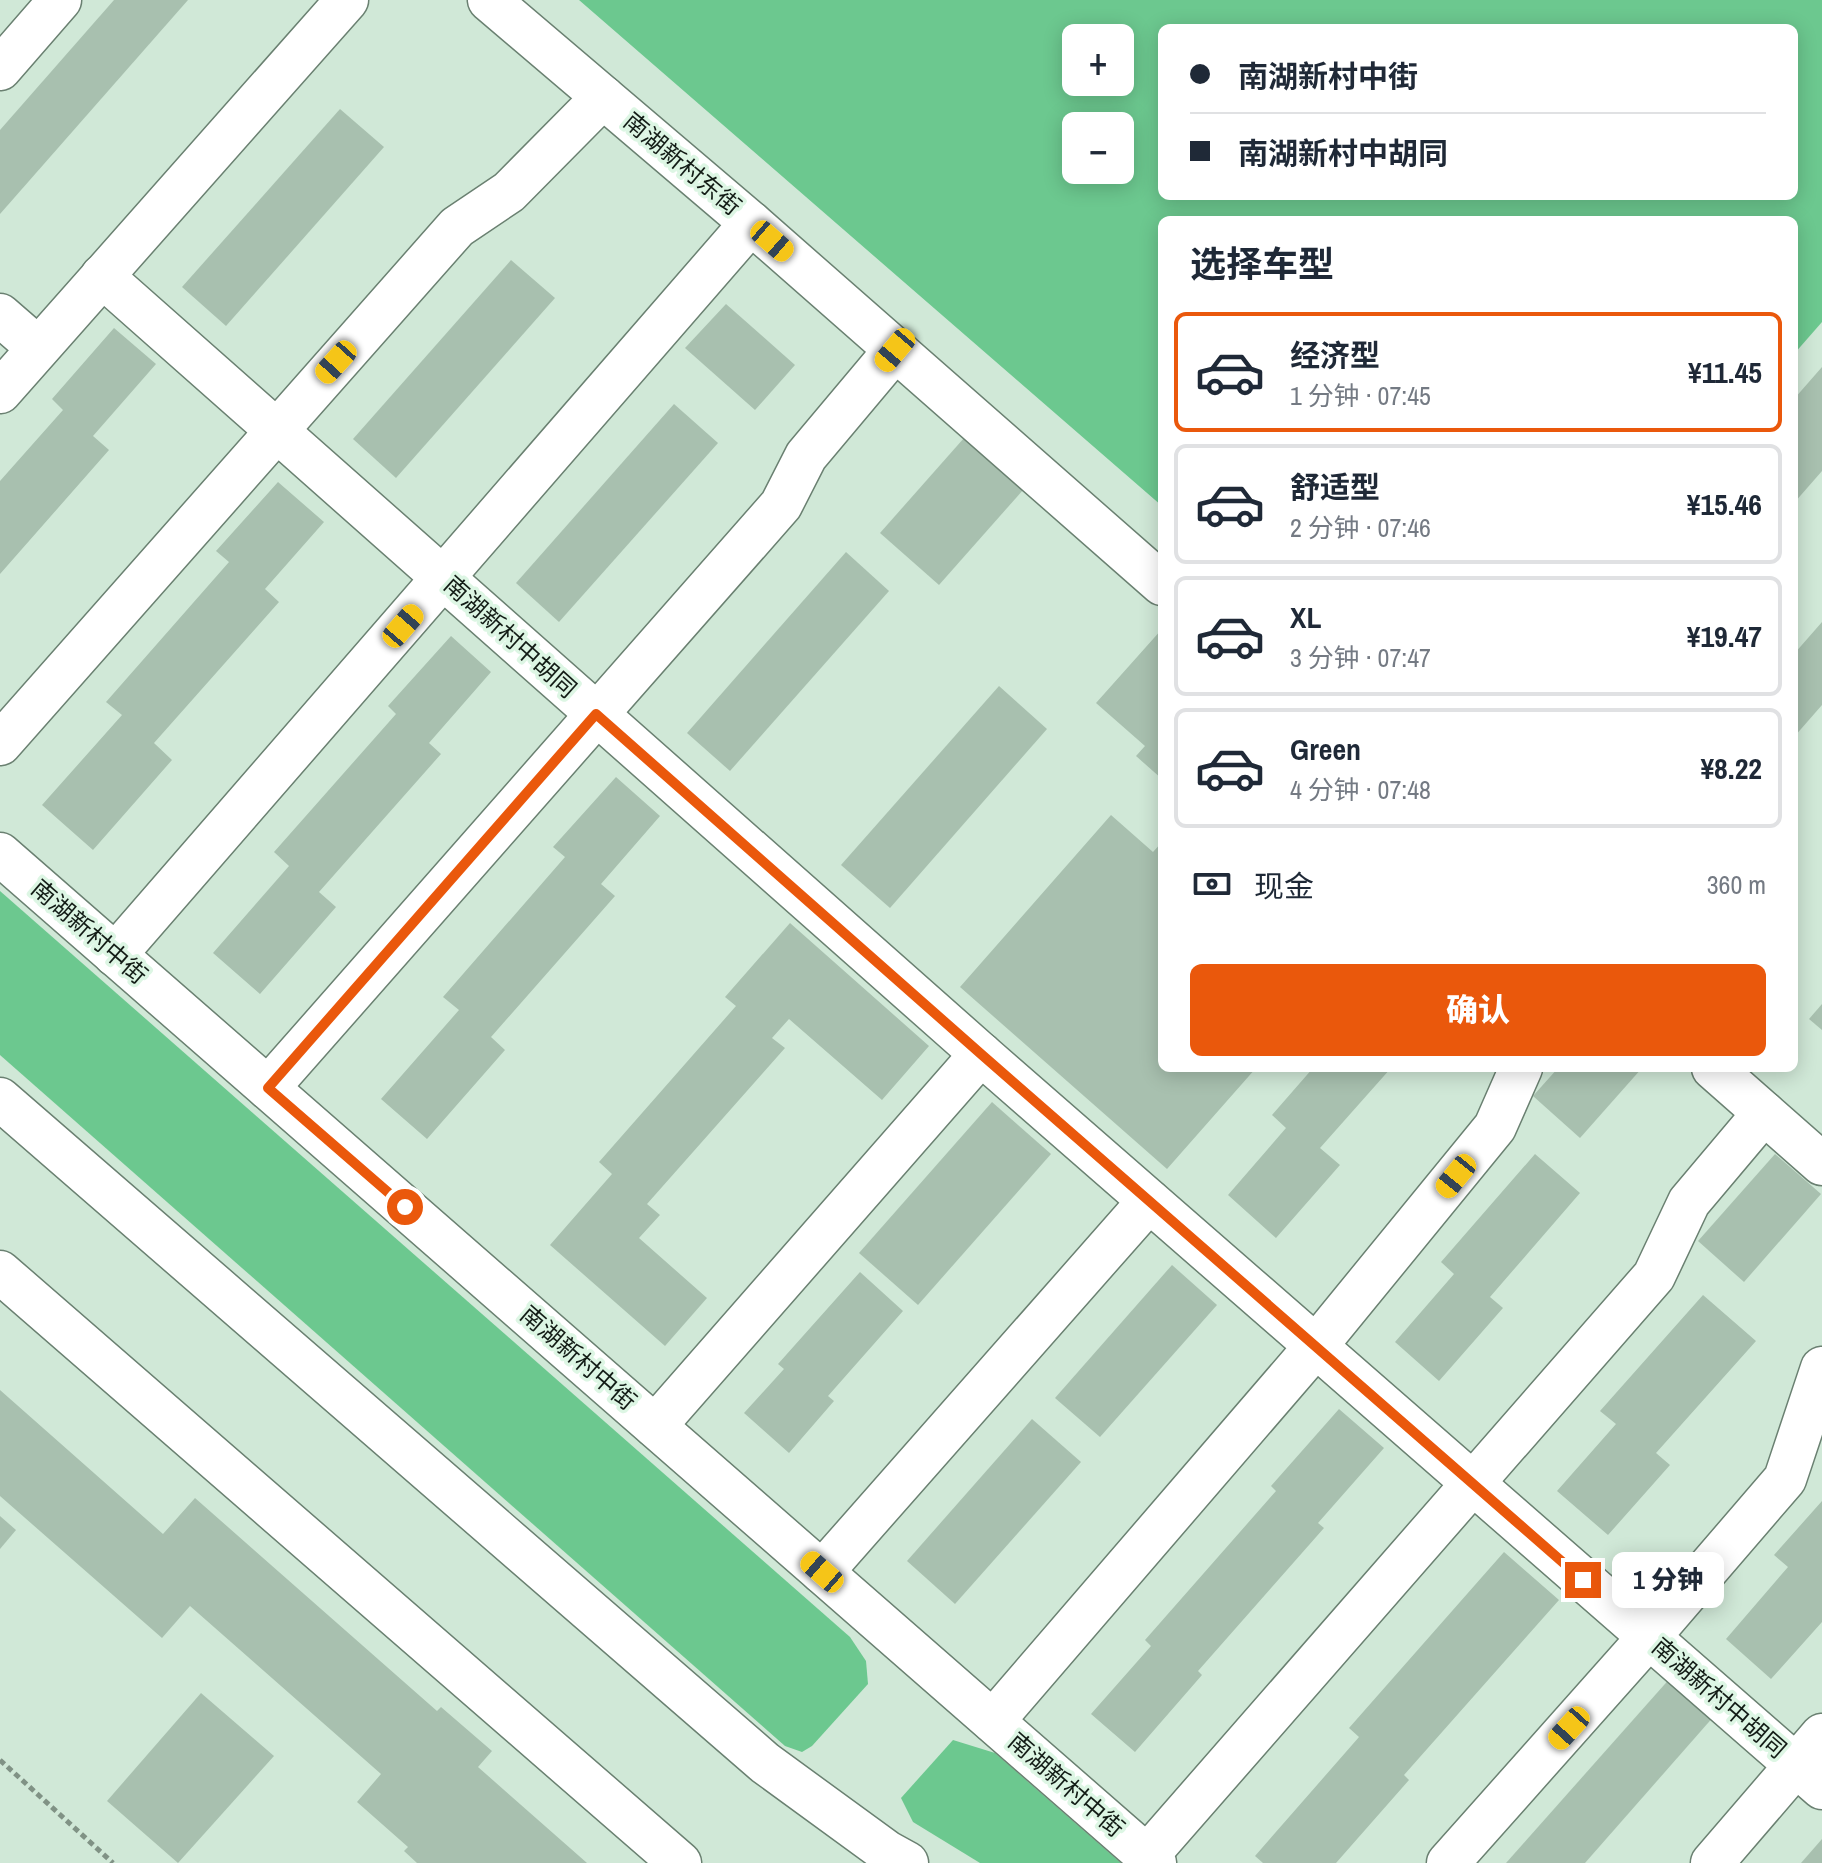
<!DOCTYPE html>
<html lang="zh">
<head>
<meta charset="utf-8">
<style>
	:root { --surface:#fff; --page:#f2f2f3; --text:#1f2937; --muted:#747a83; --line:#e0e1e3; --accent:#ea580c }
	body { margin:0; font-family:"Archivo Narrow","Noto Sans SC",sans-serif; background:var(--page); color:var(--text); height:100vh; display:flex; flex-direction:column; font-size:30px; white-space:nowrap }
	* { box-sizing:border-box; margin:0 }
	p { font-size:26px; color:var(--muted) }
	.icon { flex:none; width:44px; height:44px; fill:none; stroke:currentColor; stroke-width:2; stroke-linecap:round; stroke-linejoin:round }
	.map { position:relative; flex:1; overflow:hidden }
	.drawer { position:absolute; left:1158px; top:216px; width:640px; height:856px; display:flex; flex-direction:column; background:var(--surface); border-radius:12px; box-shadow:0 4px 20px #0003 }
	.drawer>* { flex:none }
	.guide { position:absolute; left:1158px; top:24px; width:640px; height:176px; border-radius:12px; box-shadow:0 4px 20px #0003; display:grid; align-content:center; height:176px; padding:0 32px; background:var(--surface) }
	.fabs { position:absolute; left:1062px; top:24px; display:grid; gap:16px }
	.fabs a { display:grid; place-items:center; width:72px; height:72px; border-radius:12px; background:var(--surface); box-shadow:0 4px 20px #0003; font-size:40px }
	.end { position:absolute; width:36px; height:36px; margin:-18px; border:10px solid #ea580c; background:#fff; box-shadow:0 0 0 4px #fff }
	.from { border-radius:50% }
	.bubble { position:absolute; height:56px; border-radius:12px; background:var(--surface); box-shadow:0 4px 20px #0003; font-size:26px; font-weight:800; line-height:56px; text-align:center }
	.car { position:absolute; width:24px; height:48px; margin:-24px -12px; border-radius:10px; box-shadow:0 0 6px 2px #0007; background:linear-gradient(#f5c518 24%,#345 0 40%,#f5c518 0 76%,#345 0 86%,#f5c518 0) }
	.guide b { display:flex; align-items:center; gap:28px; height:76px; font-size:30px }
	.guide b+b { border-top:2px solid var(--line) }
	.guide i { width:20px; height:20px; background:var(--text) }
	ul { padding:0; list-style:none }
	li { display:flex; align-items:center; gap:24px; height:120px; margin:0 16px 12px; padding:0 16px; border:4px solid var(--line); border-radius:12px }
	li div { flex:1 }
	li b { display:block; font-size:30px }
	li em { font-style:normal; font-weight:800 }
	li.current { border-color:var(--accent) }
	li>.icon { width:72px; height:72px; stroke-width:1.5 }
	h2 { padding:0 32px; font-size:36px; line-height:96px }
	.pay { display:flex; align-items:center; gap:20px; height:88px; padding:0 32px; font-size:30px }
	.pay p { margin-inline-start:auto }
	.cta { display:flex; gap:16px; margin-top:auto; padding:16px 32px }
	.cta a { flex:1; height:92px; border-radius:12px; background:var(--accent); color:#fff; font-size:32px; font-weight:800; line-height:92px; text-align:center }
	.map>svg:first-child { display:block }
</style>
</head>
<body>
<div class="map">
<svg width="1822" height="1863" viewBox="0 0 1822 1863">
	<rect width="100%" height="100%" fill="#d0e8d7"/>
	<g fill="#6cc88f" fill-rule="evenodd">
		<path d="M579 0H1822V322L1794 354V220H1162V506ZM1162 28H1794V196H1162ZM1076 38H1120V82H1076ZM1076 126H1120V170H1076Z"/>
		<path d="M0 891 850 1637 866 1661 868 1684 812 1746 802 1752 785 1746 0 1055Z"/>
		<path d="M953 1740 995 1753 1121 1863H980L913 1822 901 1798Z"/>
	</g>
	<g fill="#a8c0af">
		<path d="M114 0H188L0 214V130Z"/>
		<path d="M340 109 384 147 226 326 182 287Z"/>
		<path d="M511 260 555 298 396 478 353 439Z"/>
		<path d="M726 304 795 365 755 410 685 348Z"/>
		<path d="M114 328 156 364 93 436 109 450 0 574V481L63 410 52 399Z"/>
		<path d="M1822 367V471L1794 503V399Z"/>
		<path d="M674 404 718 443 559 622 516 583Z"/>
		<path d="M964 438 1023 490 939 585 880 533Z"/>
		<path d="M278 482 324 522 265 589 279 602 154 743 172 760 93 850 42 805 122 715 106 702 229 562 216 551Z"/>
		<path d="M846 552 889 591 730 771 687 733Z"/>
		<path d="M1822 622V705L1794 737V654Z"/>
		<path d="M1162 629V779L1136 756 1145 746 1096 703Z"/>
		<path d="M451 636 491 672 429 743 441 754 319 892 336 907 260 994 213 953 289 866 274 852 396 714 388 706Z"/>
		<path d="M999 686 1047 729 890 908 841 865Z"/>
		<path d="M616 777 660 816 601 884 615 896 491 1037 505 1050 427 1139 381 1099 459 1010 443 997 565 857 553 847Z"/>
		<path d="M1111 815 1153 852 1162 842V1068H1256L1167 1169 960 987Z"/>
		<path d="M790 923 929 1046 882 1100 789 1019 772 1038 785 1048 647 1204 660 1215 639 1238 707 1298 665 1346 550 1245 612 1174 599 1162 736 1006 725 997Z"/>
		<path d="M1822 1004V1030L1809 1019Z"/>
		<path d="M1313 1068H1391L1320 1148 1340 1165 1276 1238 1228 1195 1286 1128 1272 1115Z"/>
		<path d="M1558 1068H1642L1580 1138 1533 1096Z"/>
		<path d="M992 1102 1051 1154 918 1305 859 1253Z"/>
		<path d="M1535 1154 1580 1193 1490 1297 1503 1308 1439 1381 1395 1342 1454 1274 1441 1262Z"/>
		<path d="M1775 1154 1821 1194 1744 1282 1698 1241Z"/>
		<path d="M1172 1265 1217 1305 1100 1437 1055 1398Z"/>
		<path d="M860 1272 903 1311 828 1396 834 1401 789 1453 744 1413 784 1369 778 1364Z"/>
		<path d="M1703 1295 1756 1341 1656 1453 1670 1465 1608 1535 1557 1491 1616 1424 1600 1411Z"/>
		<path d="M0 1390 163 1534 195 1498 437 1711 441 1707 492 1751 478 1767 587 1863H417L404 1851 408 1847 357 1802 381 1774 190 1606 162 1638 0 1496Z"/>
		<path d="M1339 1409 1384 1448 1318 1523 1324 1528 1198 1671 1202 1675 1135 1752 1091 1714 1151 1646 1145 1640 1276 1491 1271 1486Z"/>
		<path d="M1032 1419 1081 1462 955 1604 907 1561Z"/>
		<path d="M1822 1501V1622L1771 1679 1726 1639 1788 1567 1774 1555Z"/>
		<path d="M0 1516 16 1530 0 1549Z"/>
		<path d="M1504 1552 1559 1600 1404 1775 1409 1780 1336 1863H1263L1255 1856 1359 1737 1349 1728Z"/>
		<path d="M1672 1676 1715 1715 1585 1863H1506Z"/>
		<path d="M201 1693 274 1756 178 1863 107 1801Z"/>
		<path d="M1822 1839V1863H1801Z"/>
	</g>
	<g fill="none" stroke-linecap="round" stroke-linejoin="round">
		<g stroke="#6a8071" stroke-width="45">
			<g id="minor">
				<path d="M489 0 751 223 1162 584"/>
				<path d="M0 69 60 0"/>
				<path d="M102 276 981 1054 1822 1788"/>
				<path d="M0 315 38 348"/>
				<path d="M0 392 347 0"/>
				<path d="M0 744 457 227 509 192 603 97"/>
				<path d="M0 854 1155 1863"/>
				<path d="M115 955 751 223"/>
				<path d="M1713 1068 1822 1164"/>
				<path d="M268 1088 781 505 806 456 895 350"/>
				<path d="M0 1099 765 1763 887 1852 907 1863"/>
				<path d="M0 1272 680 1863"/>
				<path d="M655 1426 981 1054"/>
				<path d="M822 1572 1149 1201"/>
				<path d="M993 1721 1316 1346 1495 1127 1521 1068"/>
				<path d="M1147 1856 1654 1276 1689 1202 1764 1113"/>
				<path d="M1448 1863 1649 1637 1785 1479 1822 1368"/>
				<path d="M1712 1863 1822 1735"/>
			</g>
		</g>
		<path stroke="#809285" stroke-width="5" stroke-dasharray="6 4" stroke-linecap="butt" d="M0 1760 113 1863"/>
		<use href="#minor" stroke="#fff" stroke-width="42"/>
	</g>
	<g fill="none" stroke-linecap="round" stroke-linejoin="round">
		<path stroke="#ea580c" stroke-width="10" d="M405 1207 268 1088 596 714 981 1054 1583 1580"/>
	</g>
	<g text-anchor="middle" stroke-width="7" stroke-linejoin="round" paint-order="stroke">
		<g font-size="24" fill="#131c16" stroke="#ddf6e4">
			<text transform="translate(682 164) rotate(40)" y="8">南湖新村东街</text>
			<text transform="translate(510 637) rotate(42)" y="8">南湖新村中胡同</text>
			<text transform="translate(89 932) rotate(41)" y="8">南湖新村中街</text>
			<text transform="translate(578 1358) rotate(41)" y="8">南湖新村中街</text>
			<text transform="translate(1719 1698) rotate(41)" y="8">南湖新村中胡同</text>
			<text transform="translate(1066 1785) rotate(41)" y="8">南湖新村中街</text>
		</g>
	</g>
</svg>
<div class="fabs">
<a>+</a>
<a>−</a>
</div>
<i class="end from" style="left:405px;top:1207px"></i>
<i class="end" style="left:1583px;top:1580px"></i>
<div class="bubble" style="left:1612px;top:1552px;width:112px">1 分钟</div>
<i class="car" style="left:772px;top:241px;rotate:131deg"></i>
<i class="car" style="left:895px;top:350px;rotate:220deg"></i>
<i class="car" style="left:336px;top:362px;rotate:222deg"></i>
<i class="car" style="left:403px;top:626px;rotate:41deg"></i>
<i class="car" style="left:1456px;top:1176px;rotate:219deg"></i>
<i class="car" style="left:822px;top:1572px;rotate:311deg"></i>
<i class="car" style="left:1569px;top:1728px;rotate:222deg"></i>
<div class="guide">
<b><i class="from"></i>南湖新村中街</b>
<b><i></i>南湖新村中胡同</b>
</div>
<section class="drawer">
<h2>选择车型</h2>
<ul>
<li class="current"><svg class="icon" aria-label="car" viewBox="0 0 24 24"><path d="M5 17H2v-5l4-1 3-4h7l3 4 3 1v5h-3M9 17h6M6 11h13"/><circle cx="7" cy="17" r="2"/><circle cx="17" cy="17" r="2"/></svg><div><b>经济型</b><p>1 分钟 · 07:45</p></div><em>¥11.45</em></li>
<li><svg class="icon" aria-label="car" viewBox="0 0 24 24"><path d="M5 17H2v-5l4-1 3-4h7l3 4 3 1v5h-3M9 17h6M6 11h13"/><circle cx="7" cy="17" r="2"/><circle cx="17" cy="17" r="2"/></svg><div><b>舒适型</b><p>2 分钟 · 07:46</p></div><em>¥15.46</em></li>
<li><svg class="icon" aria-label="car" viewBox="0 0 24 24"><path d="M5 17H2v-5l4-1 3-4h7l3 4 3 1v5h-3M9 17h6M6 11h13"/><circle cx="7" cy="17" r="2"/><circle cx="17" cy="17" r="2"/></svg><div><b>XL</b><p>3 分钟 · 07:47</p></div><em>¥19.47</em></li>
<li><svg class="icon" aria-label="car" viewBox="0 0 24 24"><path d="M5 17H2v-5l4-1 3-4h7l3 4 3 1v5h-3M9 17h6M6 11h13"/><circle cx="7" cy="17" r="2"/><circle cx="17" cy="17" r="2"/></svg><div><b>Green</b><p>4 分钟 · 07:48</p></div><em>¥8.22</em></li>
</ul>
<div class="pay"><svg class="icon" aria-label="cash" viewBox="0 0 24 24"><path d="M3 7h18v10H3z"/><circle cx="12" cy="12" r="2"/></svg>现金<p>360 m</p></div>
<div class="cta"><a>确认</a></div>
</section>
</div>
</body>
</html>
